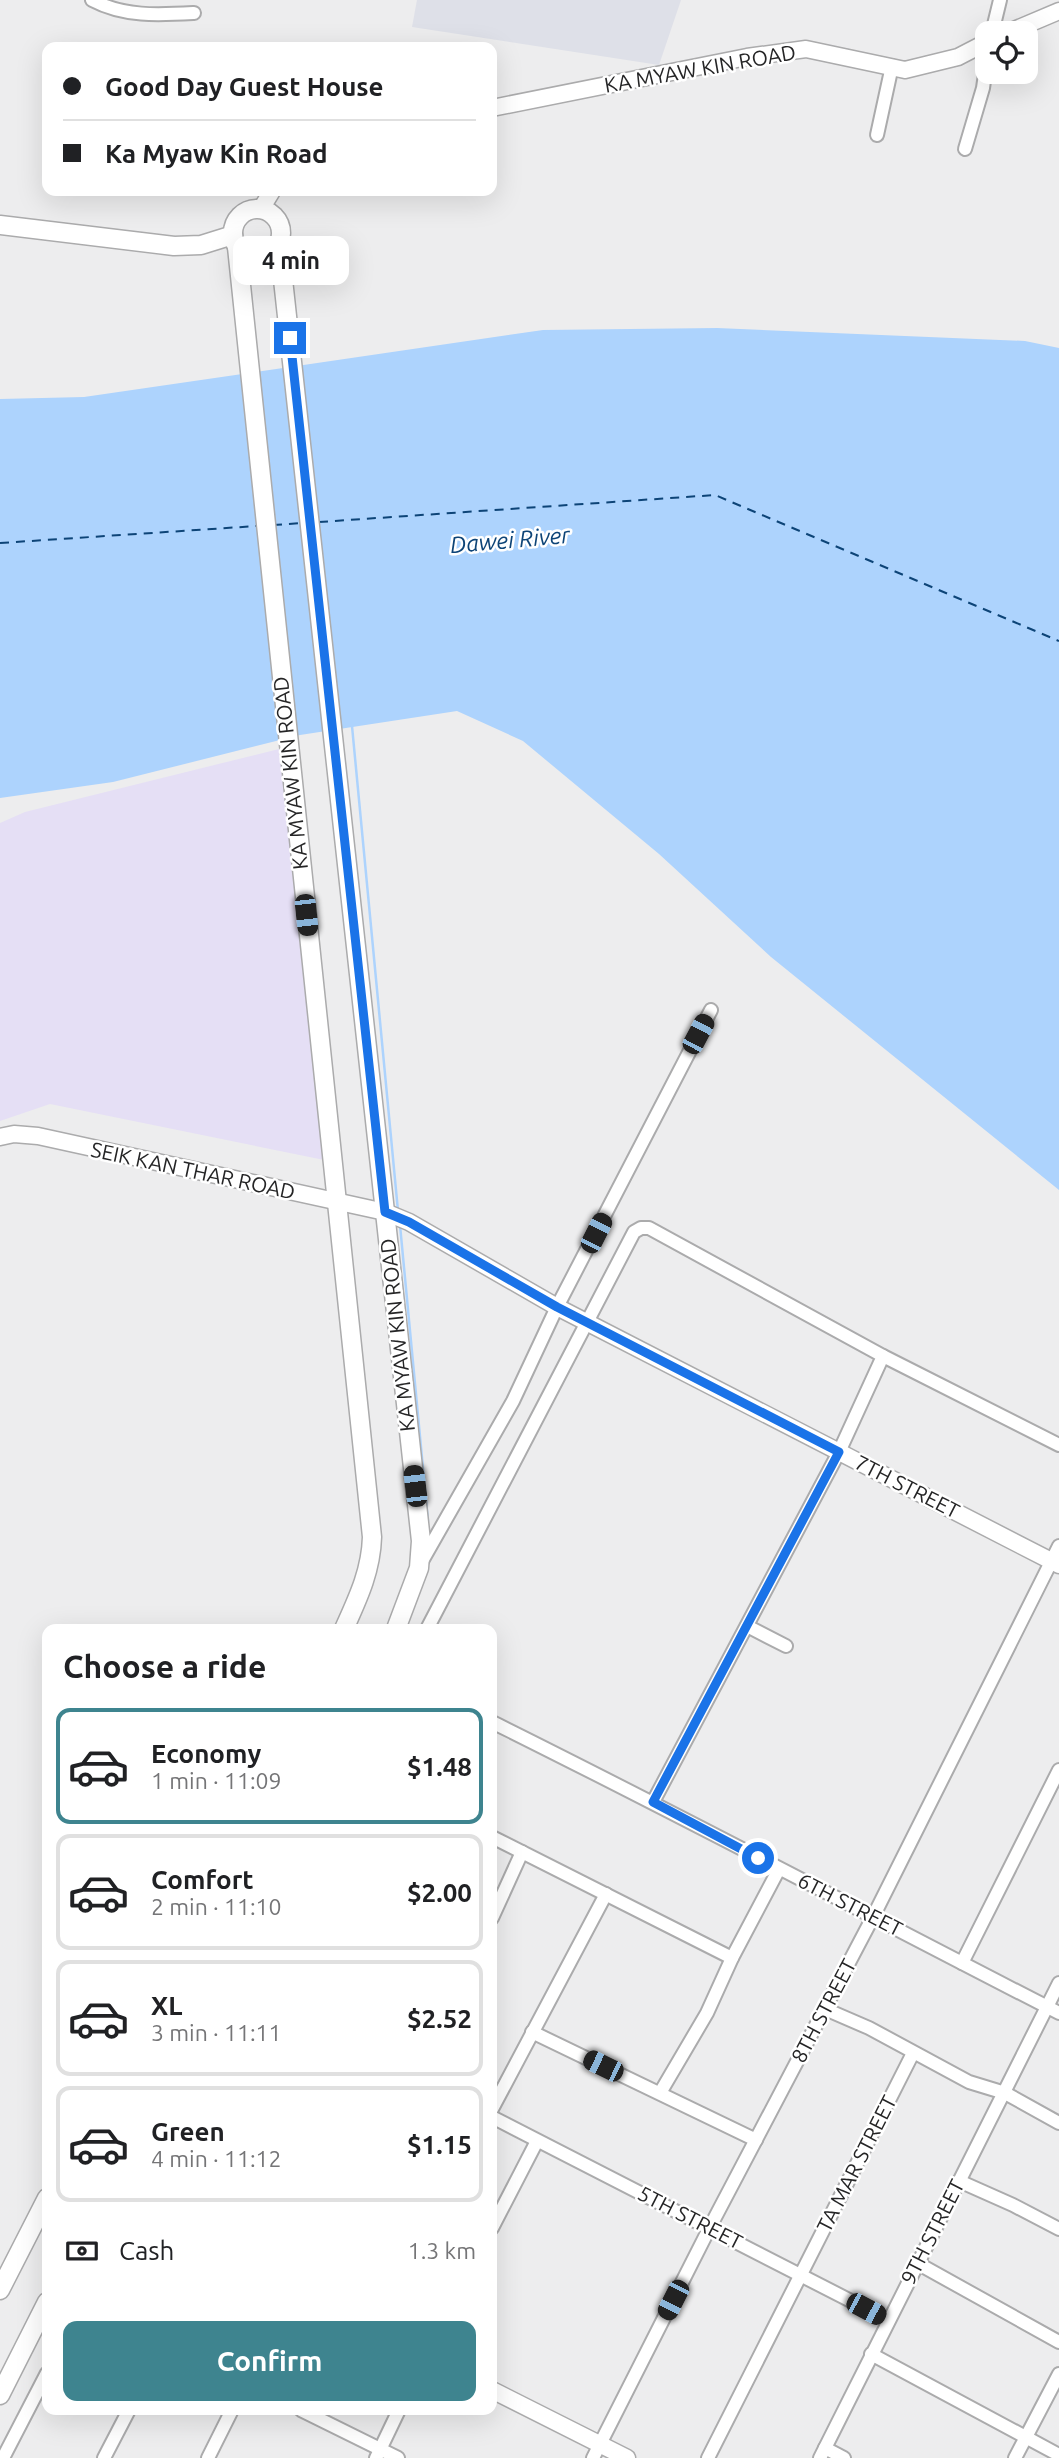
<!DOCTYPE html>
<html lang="en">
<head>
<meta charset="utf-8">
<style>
	:root { --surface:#fff; --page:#f2f2f2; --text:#202124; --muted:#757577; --line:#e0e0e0; --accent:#3e848f }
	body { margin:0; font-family:Ubuntu,sans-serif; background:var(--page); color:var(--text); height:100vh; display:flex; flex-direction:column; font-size:26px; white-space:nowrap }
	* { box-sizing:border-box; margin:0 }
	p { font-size:23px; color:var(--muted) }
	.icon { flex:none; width:38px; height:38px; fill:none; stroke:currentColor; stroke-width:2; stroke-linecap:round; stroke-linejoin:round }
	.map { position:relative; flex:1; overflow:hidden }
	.panel { position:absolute; left:42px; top:1624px; width:455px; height:791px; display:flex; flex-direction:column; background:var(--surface); border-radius:14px; box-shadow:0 7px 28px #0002 }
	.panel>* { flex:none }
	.hud { position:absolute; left:42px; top:42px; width:455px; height:154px; border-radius:14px; box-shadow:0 7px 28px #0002; display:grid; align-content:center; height:154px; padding:0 21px; background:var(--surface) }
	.fabs { position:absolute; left:975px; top:21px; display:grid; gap:14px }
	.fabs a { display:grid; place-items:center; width:63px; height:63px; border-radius:14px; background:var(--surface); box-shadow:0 7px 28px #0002; font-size:35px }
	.end { position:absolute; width:32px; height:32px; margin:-16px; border:9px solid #1a73e8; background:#fff; box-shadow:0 0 0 4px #fff }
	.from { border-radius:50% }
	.bubble { position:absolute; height:49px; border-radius:14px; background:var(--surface); box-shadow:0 7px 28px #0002; font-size:23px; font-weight:700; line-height:49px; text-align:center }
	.car { position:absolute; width:21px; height:42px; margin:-21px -10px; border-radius:9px; box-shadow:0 0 5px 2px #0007; background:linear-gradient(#222 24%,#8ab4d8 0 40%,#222 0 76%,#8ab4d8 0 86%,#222 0) }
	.hud b { display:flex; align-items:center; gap:24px; height:66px; font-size:26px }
	.hud b+b { border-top:2px solid var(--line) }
	.hud i { width:18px; height:18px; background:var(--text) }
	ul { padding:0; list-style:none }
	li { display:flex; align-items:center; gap:21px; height:116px; margin:0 14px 10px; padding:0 7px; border:4px solid var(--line); border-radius:14px }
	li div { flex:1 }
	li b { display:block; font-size:26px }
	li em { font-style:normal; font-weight:700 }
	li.current { border-color:var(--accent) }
	li>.icon { width:63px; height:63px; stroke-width:1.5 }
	h2 { padding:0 21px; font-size:32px; line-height:84px }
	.pay { display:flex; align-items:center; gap:18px; height:77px; padding:0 21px; font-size:26px }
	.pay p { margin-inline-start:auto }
	.cta { display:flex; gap:14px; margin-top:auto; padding:14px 21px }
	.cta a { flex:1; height:80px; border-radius:14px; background:var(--accent); color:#fff; font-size:28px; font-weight:700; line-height:80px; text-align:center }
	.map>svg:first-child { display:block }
</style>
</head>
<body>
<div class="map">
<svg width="1059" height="2458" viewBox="0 0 1059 2458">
	<rect width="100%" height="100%" fill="#ededee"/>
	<path fill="#e5dff5" d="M295 745 339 1163 50 1104 0 1121V823L25 812Z"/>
	<path fill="#dee0e8" d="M417 0H681L659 65 412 27Z"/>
	<path fill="#add3fd" d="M717 328 1025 341 1059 348V1190L771 957 659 854 523 741 457 711 300 735 113 782 0 798V399L84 397 543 330Z"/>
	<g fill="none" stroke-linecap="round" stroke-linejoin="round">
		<g stroke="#add3fd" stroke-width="2.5">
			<path d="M352 726 398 1211"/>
			<path d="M400 1225 428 1521"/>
		</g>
		<g stroke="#0d4477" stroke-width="2" stroke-dasharray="9 7" stroke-linecap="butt">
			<path d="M319 522 715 495 1059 641"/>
			<path d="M273 525 303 523"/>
			<path d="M0 543 257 526"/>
		</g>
		<g stroke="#ababac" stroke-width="16">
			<g id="minor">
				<path d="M92 0C124 17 158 15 194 13"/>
				<path d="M992 33 1000 0"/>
				<path d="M877 135 892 66"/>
				<path d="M965 149 983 88 987 60"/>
				<path d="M883 1356 1059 1445"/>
				<path d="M422 1561 513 1401 557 1307 711 1010"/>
				<path d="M747 1626 786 1646"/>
				<path d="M427 1629 634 1232 641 1228H649L883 1356 839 1452 653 1802"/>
				<path d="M492 1722C682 1816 870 1916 1059 2013"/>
				<path d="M492 1837 732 1958"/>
				<path d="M492 1918 522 1852"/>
				<path d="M962 1963 1059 1770"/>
				<path d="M825 2009 869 2028 969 2082 1005 2093 1059 2123"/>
				<path d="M532 2032 756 2140"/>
				<path d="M660 2093 707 2013 732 1958 779 1869"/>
				<path d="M492 2109 606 1894"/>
				<path d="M492 2117 888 2320"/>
				<path d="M959 2181 1013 2205 1059 2229"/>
				<path d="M492 2228 537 2141"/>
				<path d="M917 2263 1059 2342"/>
				<path d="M871 2354 1059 2455"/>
				<path d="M301 2410 398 2458"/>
				<path d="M825 2448 844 2458"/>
				<path d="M3 2458 47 2373"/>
				<path d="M104 2458 129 2410"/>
				<path d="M208 2458 232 2410"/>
				<path d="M376 2458 399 2410"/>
				<path d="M593 2458 710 2227 874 1915 1059 1546"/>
				<path d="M708 2458 913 2053"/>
				<path d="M820 2458 1059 1983"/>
				<path d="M1015 2458 1059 2374"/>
			</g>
		</g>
		<g stroke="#ababac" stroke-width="19">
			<g id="tertiary">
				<path d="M1007 33 1059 11"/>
				<path d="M492 108 747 57 806 49 905 70 958 57 987 42"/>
				<path d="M261 209 272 191"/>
				<path d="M0 1137 14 1134 38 1136 385 1212 409 1222 557 1307 1059 1565"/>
				<path d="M492 2390 627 2458"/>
			</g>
		</g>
		<g stroke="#ababac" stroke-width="21">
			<g id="secondary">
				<circle cx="257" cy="233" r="24"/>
				<path d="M0 225 174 246 201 245 233 235"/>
				<path d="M279 243 421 1541 419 1568 396 1629"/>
				<path d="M237 247 372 1537C371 1571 358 1598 344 1629"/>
				<path d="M0 2290 47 2198"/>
				<path d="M0 2395 47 2302"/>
			</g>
		</g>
		<use href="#minor" stroke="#fff" stroke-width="12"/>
		<use href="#tertiary" stroke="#fff" stroke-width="16"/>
		<use href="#secondary" stroke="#fff" stroke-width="18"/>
	</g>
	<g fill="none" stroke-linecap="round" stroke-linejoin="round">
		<path stroke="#1a73e8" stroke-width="9" d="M290 338 385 1212 409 1222 557 1307 839 1452 653 1802 758 1858"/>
	</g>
	<g text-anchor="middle" stroke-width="5" stroke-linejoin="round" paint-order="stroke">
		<g font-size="21" fill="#252526" stroke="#fff">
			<text transform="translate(700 69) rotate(-10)" y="7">KA MYAW KIN ROAD</text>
			<text transform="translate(291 773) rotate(-96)" y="7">KA MYAW KIN ROAD</text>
			<text transform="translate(193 1171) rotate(12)" y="7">SEIK KAN THAR ROAD</text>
			<text transform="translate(398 1335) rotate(-96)" y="7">KA MYAW KIN ROAD</text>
			<text transform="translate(907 1487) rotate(27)" y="7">7TH STREET</text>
			<text transform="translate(850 1905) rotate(27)" y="7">6TH STREET</text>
			<text transform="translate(824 2011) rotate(-62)" y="7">8TH STREET</text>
			<text transform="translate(857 2164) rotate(-63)" y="7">TA MAR STREET</text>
			<text transform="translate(690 2218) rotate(27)" y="7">5TH STREET</text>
			<text transform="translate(933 2232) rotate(-63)" y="7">9TH STREET</text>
		</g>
		<g font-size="23" font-style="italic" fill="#0d4477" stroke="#fff">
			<text transform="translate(510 540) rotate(-5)" y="8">Dawei River</text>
		</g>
	</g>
</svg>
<div class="fabs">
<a><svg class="icon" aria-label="locate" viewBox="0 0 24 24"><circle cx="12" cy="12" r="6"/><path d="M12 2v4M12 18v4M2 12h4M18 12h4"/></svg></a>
</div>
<i class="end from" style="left:758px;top:1858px"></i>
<i class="end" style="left:290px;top:338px"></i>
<div class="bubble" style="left:233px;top:236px;width:116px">4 min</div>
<i class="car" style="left:306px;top:915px;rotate:174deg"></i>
<i class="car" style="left:698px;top:1034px;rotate:28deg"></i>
<i class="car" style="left:596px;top:1233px;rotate:27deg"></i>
<i class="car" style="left:415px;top:1486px;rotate:353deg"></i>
<i class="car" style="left:603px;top:2066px;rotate:296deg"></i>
<i class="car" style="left:673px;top:2300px;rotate:207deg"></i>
<i class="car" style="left:866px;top:2309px;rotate:118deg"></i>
<div class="hud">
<b><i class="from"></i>Good Day Guest House</b>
<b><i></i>Ka Myaw Kin Road</b>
</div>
<section class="panel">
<h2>Choose a ride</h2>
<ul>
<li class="current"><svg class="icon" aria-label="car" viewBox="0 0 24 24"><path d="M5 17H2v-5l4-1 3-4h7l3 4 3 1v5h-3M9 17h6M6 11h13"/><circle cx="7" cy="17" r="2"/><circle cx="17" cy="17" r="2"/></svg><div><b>Economy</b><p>1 min · 11:09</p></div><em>$1.48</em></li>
<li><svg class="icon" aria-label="car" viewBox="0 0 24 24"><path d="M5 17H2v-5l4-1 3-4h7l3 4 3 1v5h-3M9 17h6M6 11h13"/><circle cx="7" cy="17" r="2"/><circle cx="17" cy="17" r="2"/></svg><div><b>Comfort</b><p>2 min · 11:10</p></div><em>$2.00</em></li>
<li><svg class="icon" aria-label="car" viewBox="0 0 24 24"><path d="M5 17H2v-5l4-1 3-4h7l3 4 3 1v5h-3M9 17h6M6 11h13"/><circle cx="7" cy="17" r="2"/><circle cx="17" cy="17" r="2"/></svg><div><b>XL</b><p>3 min · 11:11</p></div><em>$2.52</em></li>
<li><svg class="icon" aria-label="car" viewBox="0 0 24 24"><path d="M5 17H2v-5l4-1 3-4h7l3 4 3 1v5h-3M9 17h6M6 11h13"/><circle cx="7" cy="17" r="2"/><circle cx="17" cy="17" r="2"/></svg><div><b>Green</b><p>4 min · 11:12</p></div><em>$1.15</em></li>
</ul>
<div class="pay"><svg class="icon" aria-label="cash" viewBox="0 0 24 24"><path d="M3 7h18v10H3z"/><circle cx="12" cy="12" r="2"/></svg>Cash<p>1.3 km</p></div>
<div class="cta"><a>Confirm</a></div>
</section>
</div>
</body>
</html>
